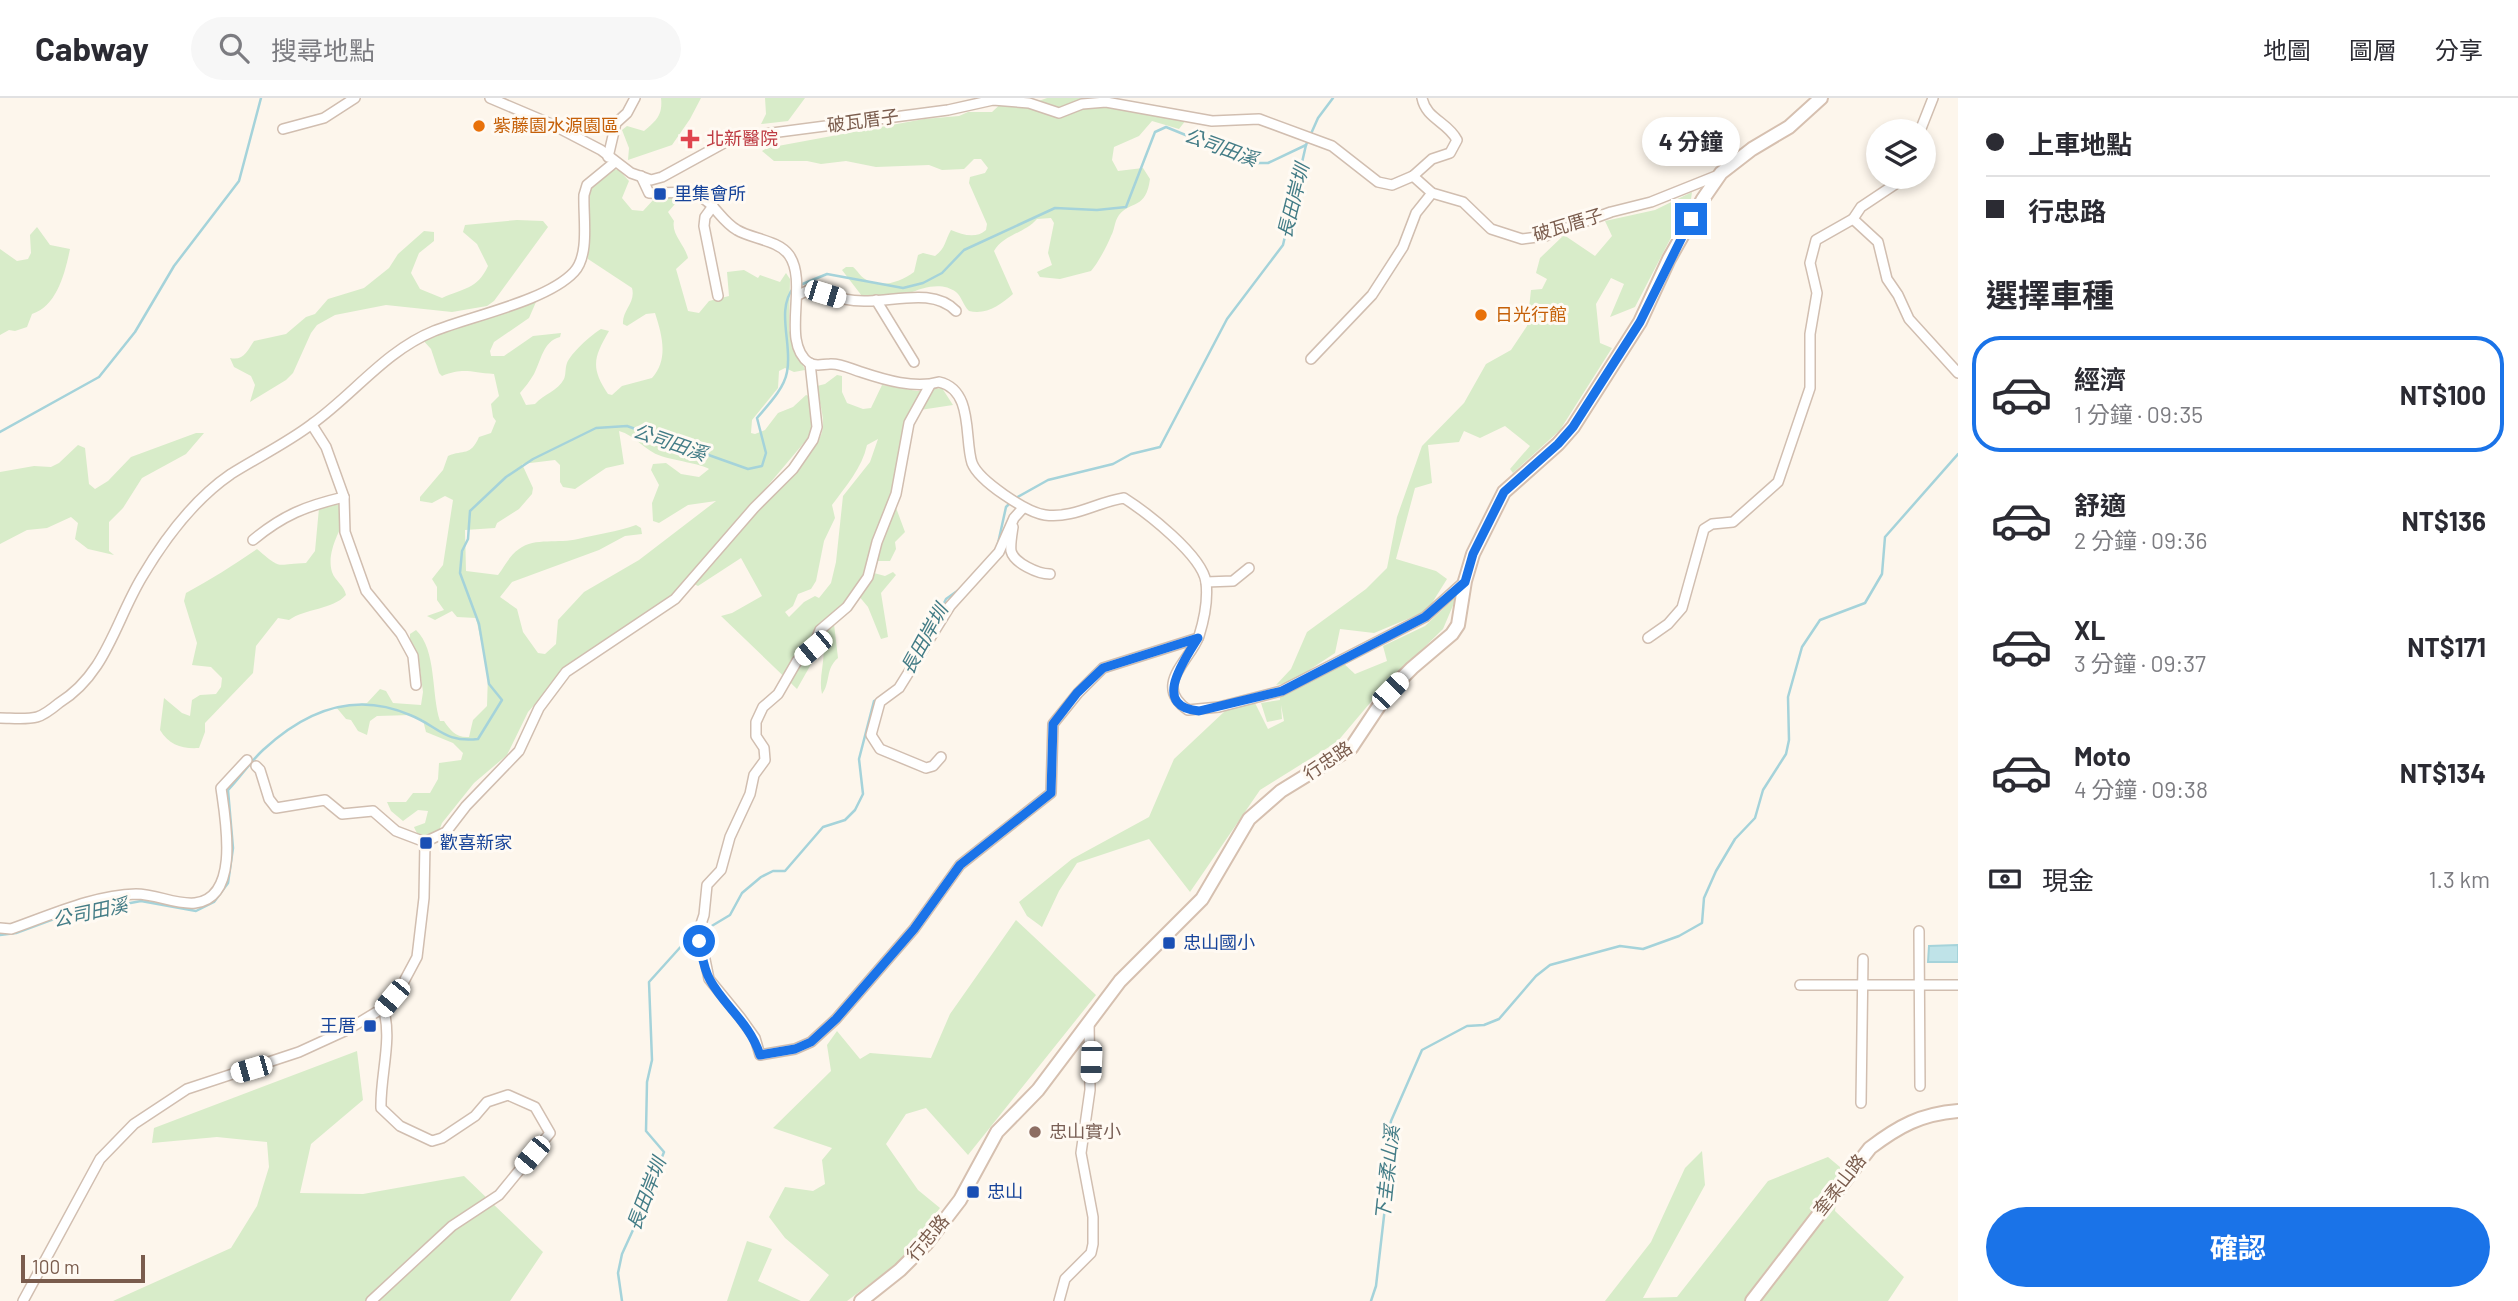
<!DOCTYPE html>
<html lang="zh-TW">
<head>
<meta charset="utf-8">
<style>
	:root { --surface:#fff; --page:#f7f7f7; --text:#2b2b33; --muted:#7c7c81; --line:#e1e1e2; --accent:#1a73e8 }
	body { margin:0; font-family:Barlow,"Noto Sans TC",sans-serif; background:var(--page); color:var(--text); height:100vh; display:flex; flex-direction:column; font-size:26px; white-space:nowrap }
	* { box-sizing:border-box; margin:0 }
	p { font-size:23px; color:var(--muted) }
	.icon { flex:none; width:38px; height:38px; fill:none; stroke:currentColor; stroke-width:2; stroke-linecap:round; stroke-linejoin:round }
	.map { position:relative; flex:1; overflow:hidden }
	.drawer { display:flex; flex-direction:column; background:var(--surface); width:560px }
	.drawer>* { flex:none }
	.top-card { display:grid; align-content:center; height:154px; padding:0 28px; background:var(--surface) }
	.fabs { position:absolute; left:1866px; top:21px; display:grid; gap:14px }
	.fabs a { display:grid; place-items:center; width:70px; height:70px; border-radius:50%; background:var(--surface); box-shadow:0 4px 10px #0003; font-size:35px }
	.scale { position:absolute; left:21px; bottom:18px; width:124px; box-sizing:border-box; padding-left:7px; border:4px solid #7a5c4d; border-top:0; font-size:19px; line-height:24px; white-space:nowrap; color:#7a5c4d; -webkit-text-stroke:5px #fffaf3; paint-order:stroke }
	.end { position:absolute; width:32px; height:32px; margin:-16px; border:9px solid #1a73e8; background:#fff; box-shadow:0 0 0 4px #fff }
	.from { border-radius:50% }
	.bubble { position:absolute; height:49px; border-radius:24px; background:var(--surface); box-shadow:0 4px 10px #0003; font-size:23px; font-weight:700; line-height:49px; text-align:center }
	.car { position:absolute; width:21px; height:42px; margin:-21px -10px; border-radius:9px; box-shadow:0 0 5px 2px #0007; background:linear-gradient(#fff 24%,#345 0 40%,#fff 0 76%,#345 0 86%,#fff 0) }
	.top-card b { display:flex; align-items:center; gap:24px; height:66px; font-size:26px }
	.top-card b+b { border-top:2px solid var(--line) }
	.top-card i { width:18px; height:18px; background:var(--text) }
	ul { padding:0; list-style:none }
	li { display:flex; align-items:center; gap:21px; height:116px; margin:0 14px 10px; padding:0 14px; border:4px solid transparent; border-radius:28px }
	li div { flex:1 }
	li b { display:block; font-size:26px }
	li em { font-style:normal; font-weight:700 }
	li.current { border-color:var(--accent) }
	li>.icon { width:63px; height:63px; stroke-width:1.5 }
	h2 { padding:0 28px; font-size:32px; line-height:84px }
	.pay { display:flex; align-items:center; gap:18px; height:77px; padding:0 28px; font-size:26px }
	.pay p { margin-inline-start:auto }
	.cta { display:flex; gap:14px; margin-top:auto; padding:14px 28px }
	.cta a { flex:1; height:80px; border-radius:42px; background:var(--accent); color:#fff; font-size:28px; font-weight:700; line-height:80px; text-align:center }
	header { display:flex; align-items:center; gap:42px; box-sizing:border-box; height:98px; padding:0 35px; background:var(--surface); border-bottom:2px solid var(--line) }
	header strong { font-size:33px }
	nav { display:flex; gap:38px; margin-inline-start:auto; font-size:24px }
	.search { width:490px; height:63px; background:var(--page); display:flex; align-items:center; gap:18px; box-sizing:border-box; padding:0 24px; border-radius:38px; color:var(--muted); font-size:26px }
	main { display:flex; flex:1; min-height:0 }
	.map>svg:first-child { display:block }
</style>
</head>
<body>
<header>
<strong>Cabway</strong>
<div class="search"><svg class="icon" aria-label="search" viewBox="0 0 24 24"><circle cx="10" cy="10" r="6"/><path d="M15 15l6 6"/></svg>搜尋地點</div>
<nav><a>地圖</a><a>圖層</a><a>分享</a></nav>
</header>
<main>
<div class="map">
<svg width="1958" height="1203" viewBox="0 0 1958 1203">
	<rect width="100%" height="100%" fill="#fdf6ec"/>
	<g fill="#d8ecc9" fill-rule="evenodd">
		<path d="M661 0H701L690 21 672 47 628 62 629 50 622 32 627 28 644 33C656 23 663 17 661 0Z"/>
		<path d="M765 0H805L788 23 761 26 766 16Z"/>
		<path d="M1007 0H1029L1030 6 1047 0H1116L1129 13 1186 22 1179 31 1152 23 1139 38 1114 49 1112 62 1118 73 1143 70 1150 81C1146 112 1131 102 1119 117 1114 124 1115 131 1111 138 1107 148 1098 165 1091 173L1060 181 1040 179 1037 174 1052 167 1048 155 1054 125 1051 120 1037 121C1025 135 1003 137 994 153L1013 196C1000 207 987 217 969 213 963 207 962 199 956 194 935 178 901 199 882 209L865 202 842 172 846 169H853C858 173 860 178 865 181 881 191 900 184 914 174L918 157 923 155 935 158C946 150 945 142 951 132 963 137 976 141 986 132L987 126 969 85 970 79 985 75 988 70 981 61H974L964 71 942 72 929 67 876 69 846 63 821 66 807 63H774L762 53 767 50 924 21 959 18 968 14H992Z"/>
		<path d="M611 71 619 72 629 83 622 100 632 112 643 113 655 100 682 98 668 114 674 123C671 136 685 147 688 160L676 171 688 213 699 215 709 203 729 198 727 174 744 172 758 180 760 177 780 184 786 175 790 181 789 232 805 272 794 274 785 270 779 273 778 290 752 322 751 335 755 336 765 332 778 315 793 309 806 297 811 299 813 334 679 493 564 573 528 614 507 657 474 685 442 725 439 733C428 738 419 743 414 729L425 725 428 713 418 712 403 723 391 713 387 704H406L413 695H430L438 681 439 665 461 662 463 655 453 645 426 634 423 622 411 617 377 618 370 623 367 637 358 633 351 622 346 621 336 609 367 605 380 591 386 593 393 605 421 607 423 594 420 572 410 553V536L416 532C437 552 431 596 440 623H444C450 632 456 640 469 639L473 622 487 608 488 575 476 520 457 519 452 513 435 522 427 518 444 512 437 502V489L432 481 443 467 453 402 445 398 432 405 420 403V399L443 372 448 358C464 351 470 359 479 339L491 335 496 323 493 319 491 306 499 298 494 276C471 275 465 269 442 278L439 275 431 251 421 240 536 204 529 220 494 244 490 253 491 258H504L533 238 561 235 560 239C543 243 541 263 534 276 530 283 525 289 520 295L526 307 535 306C544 296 558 293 564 281 566 277 565 270 567 265 571 255 591 237 601 231L609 233C594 259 590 269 608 296L612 297 622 288 652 280C669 261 662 237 655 215L646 216 627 228 623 226C622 212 636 205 632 190L588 161 590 87ZM619 333C635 337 645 353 661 358 672 362 702 366 709 371L699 379 681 376 666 365 653 366 651 372 659 387 652 405 653 423 659 425 688 407 716 403 639 462 584 494 558 522 556 546 545 556 538 555 523 534 517 511 500 499 512 484 599 452 625 438 642 436 641 430 636 427C616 434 598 436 578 441 559 446 535 439 519 451 509 458 505 468 498 477L466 473 465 432 495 430 497 425 519 411 532 396 533 390 522 366 555 362 560 367V384L563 389 575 391 606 370 624 366Z"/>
		<path d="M1692 94 1691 101 1635 209 1610 219 1624 186 1611 180 1596 206 1600 245 1612 250 1560 332 1513 375 1510 371 1530 348 1505 328 1480 340 1464 333 1459 344 1428 347 1432 385 1415 390 1396 461 1436 473 1447 481 1427 513 1374 535 1340 531 1335 555 1291 584 1276 587 1291 571 1307 534 1366 491 1387 470 1397 419 1422 348 1464 305 1486 266 1511 252 1527 228 1531 192 1542 191 1547 181 1536 175 1540 160 1564 137 1595 158 1612 138 1605 123 1655 112Z"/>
		<path d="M517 122 543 123 548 129 494 203 487 208 452 214 386 207 335 217 317 227 311 235 293 275 286 282 250 304 255 287 251 278 234 269 230 260C244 263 247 253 254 243L286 236 306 219 315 216 328 201 364 190 389 170 398 156 424 133 434 134V143L419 155 411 175 420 191 442 200C463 190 477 192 488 168L477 146 463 134 465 127Z"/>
		<path d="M37 129 50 147 70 151C65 175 57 208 32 216L27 229 15 233 9 232 0 237V151L17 163 28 161 31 155 30 137Z"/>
		<path d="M837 277 842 278V294L847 305 863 311 871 310 882 287 917 293 942 290 953 307 920 312 914 321 895 407 905 434 895 444 896 451 890 463H878L874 475 885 478 893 474 896 477 881 495 888 539 881 541 868 509 858 497 834 526 838 560C825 571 831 584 822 596 818 579 826 563 823 545L797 591 721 518 732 515 762 498 741 460 698 488 694 486C716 466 731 442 750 420 770 397 811 363 821 337 827 322 818 303 817 288L825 286ZM878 341 870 364 843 398 836 464 831 485 819 500 815 498 804 504 789 519 785 514 793 508 798 496 811 491 816 483 824 443 835 420 832 407C846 388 862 370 867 347Z"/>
		<path d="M196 335H204L186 356 142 380 123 410 109 424V453L114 457 88 451 75 441 78 425 71 419 47 430 27 432 0 446V374L34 368 51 369 59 365 78 347 85 350 89 386 95 391 108 383 131 359Z"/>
		<path d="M346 406 350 414C340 430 326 455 332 474 335 483 344 487 346 497 332 512 306 510 289 522L278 520 256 548 253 575 205 625V634L199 650C182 651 169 647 160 632L164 600 182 615 190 618 192 602 200 597 216 596 221 589 222 580 211 569 192 567 197 545 184 503 186 495C210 482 234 467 257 451 283 473 275 466 306 465L315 453 319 410 328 407Z"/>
		<path d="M1457 498 1443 531 1381 592 1337 644 1260 692 1190 794 1149 741 1077 765 1059 793 1042 829 1027 818 1019 804 1072 761 1149 719 1174 661 1225 613 1255 605 1268 631 1284 623 1281 607 1282 621 1267 624 1261 605 1280 602V597L1342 564 1355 576 1387 563 1383 548 1425 528Z"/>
		<path d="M1016 822 1096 897 968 1057 926 1010 906 1016 886 1046 918 1092 940 1110 897 1166 847 1203H809L829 1177 785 1140 769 1119 785 1089 813 1093 825 1086 822 1062 832 1050 773 1030 831 973 827 947 837 933 860 961 870 955 931 960 950 916Z"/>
		<path d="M357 953 363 1002 311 1046 300 1095 363 1096 464 1078 543 1154 510 1203H113L231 1150 257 1108 269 1069 267 1044 217 1039 152 1045 154 1030Z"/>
		<path d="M1702 1053 1705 1087 1643 1200 1677 1199 1768 1083 1828 1059 1840 1069 1835 1113 1904 1179 1888 1203H1605L1651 1144 1685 1070Z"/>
		<path d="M747 1143 772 1151 758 1183 801 1203H727Z"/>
	</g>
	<path fill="#bfe3e8" stroke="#a5d3da" stroke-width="2" d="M1958 847V864H1928L1929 848Z"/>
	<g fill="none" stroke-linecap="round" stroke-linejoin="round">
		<g stroke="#a5d3da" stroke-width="2.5">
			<path d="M800 187 827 176 903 190 923 185 942 175 964 152 1055 110 1097 112 1126 109 1155 34 1166 29 1254 65H1268L1306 47"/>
			<path d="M0 334 99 279 135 234 174 168 239 83 261 0"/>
			<path d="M1016 400 1048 382 1113 366 1131 356 1160 349 1227 221 1283 147 1306 47 1318 20 1333 0"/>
			<path d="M997 450 1006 409 1011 404"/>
			<path d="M935 524 946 501 960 491"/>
			<path d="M0 837 16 835 62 818 141 803 196 813 214 804 228 785 233 750 228 692C240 680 250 664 263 652 305 613 355 593 410 617 438 628 444 645 478 641L502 602 489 586 479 526 460 475 462 453 468 441 470 413 506 379 533 361 596 330 627 328 748 371 762 368 766 355 757 320C768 307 784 291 787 274 793 247 775 212 794 189"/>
			<path d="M622 1203 618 1175 622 1156 638 1121 640 1104 648 1094 664 1054 646 1033 647 984 652 962 649 884 685 844 730 817 742 795 761 779 773 773H785L823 729 845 722 855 712 863 696 859 661 874 603 878 601"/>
			<path d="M1371 1203 1376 1188 1387 1092V1049L1391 1023 1422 952 1467 928 1484 927 1499 921 1536 878 1550 867 1620 848 1643 851 1679 838 1702 825 1704 800 1716 773 1735 741 1755 720 1763 692 1786 656 1789 642 1788 599 1802 549 1820 522 1865 505 1882 476 1885 439 1958 356"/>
		</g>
		<g stroke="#d1beb0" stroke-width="12">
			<g id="street">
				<path d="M490 0 551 26 601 52 631 75 651 82 662 79 733 40 948 12 993 2 1029 5 1059 15 1082 6 1106 4 1212 23 1259 21 1332 48 1378 84 1392 87 1413 78 1432 95 1463 104 1491 131 1522 141 1545 138 1611 114 1651 104 1721 76"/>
				<path d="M283 31 324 20 355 0"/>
				<path d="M1920 33 1933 0"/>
				<path d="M608 59 616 25 627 15 635 0"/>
				<path d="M641 78 649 95C663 96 683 92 697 97 714 104 721 123 737 132 752 141 778 142 789 157 809 185 780 244 809 265 816 269 823 266 830 266 840 265 851 271 861 274 885 282 915 291 939 284 974 292 964 341 972 365 979 383 1026 414 1045 417 1073 421 1097 404 1124 400 1146 414 1202 457 1206 484 1208 501 1204 522 1199 538 1190 563 1152 587 1188 612L1219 609 1281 593 1425 519 1465 483"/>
				<path d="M1413 78 1432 61 1450 55 1457 42C1448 24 1426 21 1422 0"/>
				<path d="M1901 79 1900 83 1861 109 1853 121 1878 144 1887 181 1898 197 1909 221 1958 275"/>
				<path d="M713 108 705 119 704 128 718 198"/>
				<path d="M798 197 809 192C828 197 847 204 868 203 896 203 934 190 956 213"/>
				<path d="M876 202 914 264"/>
				<path d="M1311 261 1372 197 1403 149 1416 115 1432 95"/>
				<path d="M930 287 909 325 896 396 877 444 868 479 847 509 820 532 813 549 797 563 778 596 763 609 756 624V638L764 650 765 662 754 677 750 696 730 739 721 772 707 787 704 817 699 832 709 881 740 919 755 940 760 957 795 951 811 944 836 921 914 831 960 767 1051 695 1053 626 1078 595 1103 570 1198 540"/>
				<path d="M312 327 326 349 344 399 345 434 366 493 401 536 413 558 416 587"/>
				<path d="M1013 429C1012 436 1010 446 1011 453 1014 465 1038 476 1050 476"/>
				<path d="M253 442C283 417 306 408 344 399"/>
				<path d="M1206 484 1233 483 1249 470"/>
				<path d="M1648 540 1668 526 1682 510 1704 431 1712 426 1733 424 1778 384 1810 290V236L1817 195 1810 165 1816 142 1853 121"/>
				<path d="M0 620C11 620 26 622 37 619 44 617 53 610 59 605 106 576 115 524 142 479 165 440 193 402 231 376 258 359 287 345 312 326 354 296 385 253 434 233 471 218 547 203 574 174 590 157 583 119 584 97L587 87 615 64"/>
				<path d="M941 659 933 668 926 670 880 651 871 637 880 604 899 590 950 508 999 454 1014 420 1023 410"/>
				<path d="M256 668 260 672 269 701 276 710 325 702 342 716 373 713 396 733 425 744"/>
				<path d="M0 830 11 831C51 817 94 797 136 796 156 796 176 807 195 805 241 800 225 719 221 690L247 662"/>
				<path d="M1919 833 1920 988"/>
				<path d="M1800 887H1958"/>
				<path d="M383 910 401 889 417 859 424 800 425 744 446 734 466 708 519 653 539 610 566 574 675 501 754 410 793 371 813 342 817 329 810 265"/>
				<path d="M1861 1005 1863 861"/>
				<path d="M23 1203 100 1061 134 1026 187 991 299 954 347 932 383 910C393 940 380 978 381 1010L400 1028 432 1043 442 1040 475 1018 487 1004 508 997 535 1009 550 1035 499 1097 452 1128 371 1203"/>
				<path d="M1059 1203 1065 1181 1091 1155 1093 1146V1119L1081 1055 1090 992 1089 924"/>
			</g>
		</g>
		<g stroke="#d6c0b0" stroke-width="16">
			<g id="secondary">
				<path d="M861 1203 900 1172 927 1145 960 1102 997 1034 1038 992 1120 883 1202 801 1249 721 1281 693 1351 650 1389 593 1412 570 1452 536 1458 527 1465 483 1473 456 1504 394 1558 346 1573 329 1640 224 1669 161 1703 101 1721 75 1752 51 1789 29 1821 0"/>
				<path d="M1752 1203 1870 1050C1899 1028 1921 1016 1958 1013"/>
			</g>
		</g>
		<use href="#street" stroke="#fff" stroke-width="9"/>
		<use href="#secondary" stroke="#fff" stroke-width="12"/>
	</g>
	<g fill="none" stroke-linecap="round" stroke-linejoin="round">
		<path stroke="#1a73e8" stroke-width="9" d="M699 843C702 855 703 870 710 882 725 909 749 924 760 957L795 951 811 944 836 921 914 831 960 767 1051 695 1053 626 1077 595 1103 570 1198 540C1185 561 1150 609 1199 613L1282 593 1425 519 1465 484 1473 456 1504 394 1558 346 1573 329 1640 224 1691 121"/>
	</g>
	<g fill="#e8710a" stroke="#fffaf3" stroke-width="2.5">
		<circle cx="479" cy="28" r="7"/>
		<circle cx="1481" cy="217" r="7"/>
	</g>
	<path fill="#e0444e" stroke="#fffaf3" stroke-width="2.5" d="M686.5 30.5h7v7h7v7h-7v7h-7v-7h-7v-7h7z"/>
	<g fill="#1a4fb4" stroke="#fffaf3" stroke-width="2.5">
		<rect x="653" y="89" width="14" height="14" rx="3.5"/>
		<rect x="419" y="738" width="14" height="14" rx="3.5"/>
		<rect x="1162" y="838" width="14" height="14" rx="3.5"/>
		<rect x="363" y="921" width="14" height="14" rx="3.5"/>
		<rect x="966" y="1087" width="14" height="14" rx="3.5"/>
	</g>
	<circle fill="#8d6e63" stroke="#fffaf3" stroke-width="2.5" cx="1035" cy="1034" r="7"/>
	<g text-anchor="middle" stroke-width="6" stroke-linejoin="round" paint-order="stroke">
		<g font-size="18" fill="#7a5c4d" stroke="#fffaf3">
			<text transform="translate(863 23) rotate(-8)" y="6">破瓦厝子</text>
			<text transform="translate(1568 127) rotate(-17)" y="6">破瓦厝子</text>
			<text transform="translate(1328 663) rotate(-34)" y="6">行忠路</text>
			<text transform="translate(1840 1087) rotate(-52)" y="6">奎柔山路</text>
			<text transform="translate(928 1140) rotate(-50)" y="6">行忠路</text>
		</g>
		<g font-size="18" fill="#c56008" stroke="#fffaf3" text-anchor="start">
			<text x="493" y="34">紫藤園水源園區</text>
			<text x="1495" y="223">日光行館</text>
		</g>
		<g font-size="18" fill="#be3a42" stroke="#fffaf3" text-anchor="start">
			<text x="706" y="47">北新醫院</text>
		</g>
		<g font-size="18" fill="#164399" stroke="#fffaf3" text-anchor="start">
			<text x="674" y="102">里集會所</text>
			<text x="440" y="751">歡喜新家</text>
			<text x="1183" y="851">忠山國小</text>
			<text x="356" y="934" text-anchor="end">王厝</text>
			<text x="987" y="1100">忠山</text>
		</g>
		<g font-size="18" fill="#785e54" stroke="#fffaf3" text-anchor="start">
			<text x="1049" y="1040">忠山實小</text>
		</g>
		<g font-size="19" font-style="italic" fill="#437c86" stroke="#fffaf3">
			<text transform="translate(1221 49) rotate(20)" y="7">公司田溪</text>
			<text transform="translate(1293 103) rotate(-76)" y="7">長田岸圳</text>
			<text transform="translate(670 344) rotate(19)" y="7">公司田溪</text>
			<text transform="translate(924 541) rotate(-61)" y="7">長田岸圳</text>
			<text transform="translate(90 814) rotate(-12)" y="7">公司田溪</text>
			<text transform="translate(1387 1075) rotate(-84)" y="7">下圭柔山溪</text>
			<text transform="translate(646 1096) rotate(-69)" y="7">長田岸圳</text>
		</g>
	</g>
</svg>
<div class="fabs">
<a><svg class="icon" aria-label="layers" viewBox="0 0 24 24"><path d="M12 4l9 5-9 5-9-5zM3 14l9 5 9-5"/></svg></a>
</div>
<div class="scale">100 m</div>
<i class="end from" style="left:699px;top:843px"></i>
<i class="end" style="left:1691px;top:121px"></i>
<div class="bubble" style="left:1642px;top:19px;width:98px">4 分鐘</div>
<i class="car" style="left:825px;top:196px;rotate:107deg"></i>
<i class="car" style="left:813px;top:550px;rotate:230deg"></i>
<i class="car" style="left:1390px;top:593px;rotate:44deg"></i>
<i class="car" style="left:392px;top:900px;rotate:220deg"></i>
<i class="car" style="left:1091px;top:964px;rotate:182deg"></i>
<i class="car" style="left:251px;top:971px;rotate:254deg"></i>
<i class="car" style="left:532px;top:1057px;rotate:220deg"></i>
</div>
<section class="drawer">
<div class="top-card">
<b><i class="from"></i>上車地點</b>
<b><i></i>行忠路</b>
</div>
<h2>選擇車種</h2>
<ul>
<li class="current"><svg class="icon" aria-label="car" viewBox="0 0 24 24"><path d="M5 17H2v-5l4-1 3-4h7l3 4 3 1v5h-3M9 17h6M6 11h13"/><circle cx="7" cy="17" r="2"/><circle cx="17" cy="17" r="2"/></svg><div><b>經濟</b><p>1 分鐘 · 09:35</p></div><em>NT$100</em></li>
<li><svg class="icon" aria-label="car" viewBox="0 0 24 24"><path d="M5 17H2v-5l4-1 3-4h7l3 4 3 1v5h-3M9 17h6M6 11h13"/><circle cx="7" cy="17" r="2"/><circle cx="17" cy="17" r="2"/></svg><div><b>舒適</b><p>2 分鐘 · 09:36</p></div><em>NT$136</em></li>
<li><svg class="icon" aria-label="car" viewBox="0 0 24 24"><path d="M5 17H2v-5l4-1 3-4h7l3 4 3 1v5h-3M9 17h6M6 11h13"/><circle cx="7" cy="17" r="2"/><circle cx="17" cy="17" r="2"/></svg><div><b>XL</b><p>3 分鐘 · 09:37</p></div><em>NT$171</em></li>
<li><svg class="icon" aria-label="car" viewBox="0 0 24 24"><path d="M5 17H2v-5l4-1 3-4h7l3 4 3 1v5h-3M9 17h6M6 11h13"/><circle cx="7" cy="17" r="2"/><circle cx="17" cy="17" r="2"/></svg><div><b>Moto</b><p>4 分鐘 · 09:38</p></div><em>NT$134</em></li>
</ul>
<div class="pay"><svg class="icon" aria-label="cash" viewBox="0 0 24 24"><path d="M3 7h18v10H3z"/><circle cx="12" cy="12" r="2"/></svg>現金<p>1.3 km</p></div>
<div class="cta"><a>確認</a></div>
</section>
</main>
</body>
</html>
